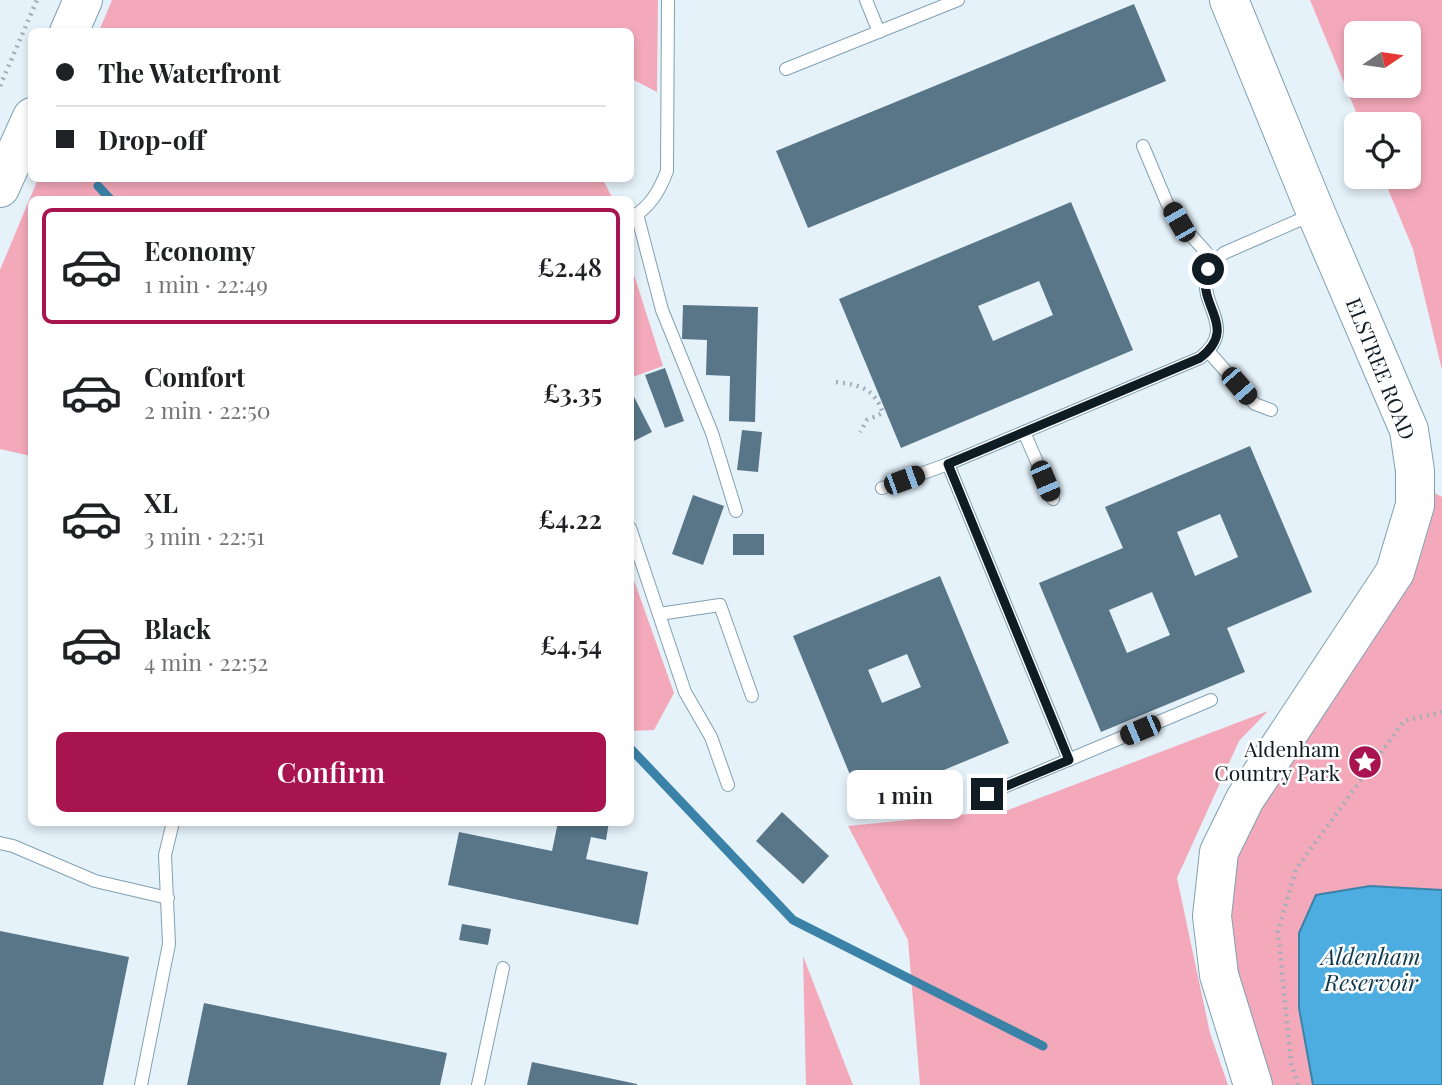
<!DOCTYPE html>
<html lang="en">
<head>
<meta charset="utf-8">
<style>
	:root { --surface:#fff; --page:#f6f6f6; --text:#202124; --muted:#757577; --line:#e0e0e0; --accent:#a7144f }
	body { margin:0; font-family:"Playfair Display",serif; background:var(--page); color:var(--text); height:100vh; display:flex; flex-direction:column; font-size:26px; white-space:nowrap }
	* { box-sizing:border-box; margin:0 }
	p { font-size:23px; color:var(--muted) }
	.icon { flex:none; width:38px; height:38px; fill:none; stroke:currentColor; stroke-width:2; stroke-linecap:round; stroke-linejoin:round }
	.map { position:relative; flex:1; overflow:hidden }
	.panel { position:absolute; left:28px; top:196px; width:606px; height:630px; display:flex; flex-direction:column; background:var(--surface); border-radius:10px; box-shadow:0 4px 10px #0003 }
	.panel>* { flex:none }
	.hud { position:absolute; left:28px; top:28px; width:606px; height:154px; border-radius:10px; box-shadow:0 4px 10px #0003; display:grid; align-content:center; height:154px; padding:0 28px; background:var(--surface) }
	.needle { width:46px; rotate:77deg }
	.tools { position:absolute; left:1344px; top:21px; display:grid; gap:14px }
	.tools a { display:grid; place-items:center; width:77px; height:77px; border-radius:10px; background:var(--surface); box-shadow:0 4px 10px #0003; font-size:35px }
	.end { position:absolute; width:32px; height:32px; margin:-16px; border:9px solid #101c23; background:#fff; box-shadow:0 0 0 4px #fff }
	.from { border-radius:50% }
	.bubble { position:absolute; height:49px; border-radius:10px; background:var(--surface); box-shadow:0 4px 10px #0003; font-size:23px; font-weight:600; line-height:49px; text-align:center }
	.car { position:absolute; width:21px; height:42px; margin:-21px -10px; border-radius:9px; box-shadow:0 0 5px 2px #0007; background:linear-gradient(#222 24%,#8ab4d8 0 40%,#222 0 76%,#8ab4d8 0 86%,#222 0) }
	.hud b { display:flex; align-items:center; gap:24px; height:66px; font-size:26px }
	.hud b+b { border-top:2px solid var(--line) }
	.hud i { width:18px; height:18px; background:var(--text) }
	ul { padding:12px 0 0; list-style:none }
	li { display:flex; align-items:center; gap:21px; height:116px; margin:0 14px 10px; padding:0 14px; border:4px solid transparent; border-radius:10px }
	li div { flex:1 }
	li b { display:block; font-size:26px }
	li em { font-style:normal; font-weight:600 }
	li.active { border-color:var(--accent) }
	li>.icon { width:63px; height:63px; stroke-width:1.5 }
	.cta { display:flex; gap:14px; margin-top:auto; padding:14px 28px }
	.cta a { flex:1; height:80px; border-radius:10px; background:var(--accent); color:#fff; font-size:28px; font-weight:600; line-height:80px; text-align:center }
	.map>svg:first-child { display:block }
</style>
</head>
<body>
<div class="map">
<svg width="1442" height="1085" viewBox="0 0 1442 1085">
	<rect width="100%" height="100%" fill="#e5f2fa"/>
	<g fill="#f4a9ba" fill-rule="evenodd">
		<path d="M112 0H658L657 92 630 78V32L99 31Z"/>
		<path d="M1310 0H1442V370L1413 249 1383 177H1409V124H1361ZM1356 33H1409V86H1356Z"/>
		<path d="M602 178 613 199 32 200 31 456 0 449V270L38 179Z"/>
		<path d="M630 262 663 366 630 378Z"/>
		<path d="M1433 492 1442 497V1085H1266L1226 933 1236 843Z"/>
		<path d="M630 569 674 693 654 730 630 731Z"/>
		<path d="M1268 711 1239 741 1177 878 1210 1033 1228 1085H920L908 940 848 826 1008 810Z"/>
		<path d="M803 956 853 1085H806Z"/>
	</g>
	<path fill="#4dade1" stroke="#3b82a8" stroke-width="2" d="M1370 886 1442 890V1085H1313L1299 1008V933L1316 895Z"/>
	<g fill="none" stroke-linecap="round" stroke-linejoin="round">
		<g stroke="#3b82a8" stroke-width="9">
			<path d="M98 186 111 200"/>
			<path d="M630 748 793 920 1043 1046"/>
		</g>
	</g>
	<g fill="#587688" fill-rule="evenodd">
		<path d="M1134 4 1166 81 808 228 776 151Z"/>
		<path d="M1071 202 1133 350 901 448 839 299ZM1039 281 1053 315 993 341 978 306Z"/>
		<path d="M683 305 758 307 755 422 729 421 730 376 706 375 707 340 682 339Z"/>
		<path d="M665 368 684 421 665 428 645 375Z"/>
		<path d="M630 389 652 432 630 443Z"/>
		<path d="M742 430 762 432 758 472 737 470Z"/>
		<path d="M1250 446 1312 592 1227 628 1245 672 1101 732 1039 583 1123 548 1105 507ZM1220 514 1238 557 1195 576 1177 532ZM1152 592 1170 635 1127 653 1109 610Z"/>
		<path d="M693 495 724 506 703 565 672 554Z"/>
		<rect x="733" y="534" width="31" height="21"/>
		<path d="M940 576 1009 743 862 804 793 636ZM907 654 921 687 882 703 868 670Z"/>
		<path d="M782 812 829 856 803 884 756 841Z"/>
		<path d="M558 822H609L606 840 591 837 586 859 648 872 638 925 448 885 459 832 552 851Z"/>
		<path d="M462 924 491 929 488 945 459 940Z"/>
		<path d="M0 931 129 957 103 1085H0Z"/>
		<path d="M204 1003 447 1053 440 1085H187Z"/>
		<path d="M532 1062 637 1084V1085H527Z"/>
	</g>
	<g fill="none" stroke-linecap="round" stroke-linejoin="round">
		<g stroke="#81a0b3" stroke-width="14">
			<g id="lane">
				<path d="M866 0 879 32"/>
				<path d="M786 69 958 0"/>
				<path d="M1143 146 1167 203 1179 222 1214 261"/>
				<path d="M637 214 662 310 712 433 736 511"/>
				<path d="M630 219C650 207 659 192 667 171L668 0"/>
				<path d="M1208 351 1255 404 1271 410"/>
				<path d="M1024 432 1053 499"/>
				<path d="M948 464 1069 760"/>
				<path d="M882 488 948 464 1200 358C1248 320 1174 295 1224 253L1311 215"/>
				<path d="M630 528 685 692 711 737 728 785"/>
				<path d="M659 614 720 605 752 696"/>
				<path d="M987 794 1211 700"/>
				<path d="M0 843 13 846 95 881 168 898"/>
				<path d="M141 1085 169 944 165 855 173 822"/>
				<path d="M478 1085 503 968"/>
			</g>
		</g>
		<g stroke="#81a0b3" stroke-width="40">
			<path id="primary" d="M1229 0 1316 213 1409 430 1415 471V505L1395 572 1245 799 1219 852 1212 916 1219 975 1253 1085"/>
		</g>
		<g stroke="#81a0b3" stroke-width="40">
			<g id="highway">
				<path d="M69 32 83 0"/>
				<path d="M0 188 32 117"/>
			</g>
		</g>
		<g stroke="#a2afb6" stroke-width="4.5" stroke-dasharray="2 5" stroke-linecap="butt">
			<path d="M0 86 37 0"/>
			<path d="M836 382C860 385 874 388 883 413L867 420 860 432"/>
			<path d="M1298 1085 1291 1063 1278 931 1296 869 1404 721 1442 712"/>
		</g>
		<use href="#lane" stroke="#fff" stroke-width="12"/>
		<use href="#primary" stroke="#fff" stroke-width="38"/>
		<use href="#highway" stroke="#fff" stroke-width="38"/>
	</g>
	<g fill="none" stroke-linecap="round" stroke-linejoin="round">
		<path stroke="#101c23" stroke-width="9" d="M987 794 1069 760 948 464 1200 358C1241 326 1194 305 1208 269"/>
	</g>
	<defs>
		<g id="sight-disc" transform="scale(1.75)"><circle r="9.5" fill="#a7144f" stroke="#fff"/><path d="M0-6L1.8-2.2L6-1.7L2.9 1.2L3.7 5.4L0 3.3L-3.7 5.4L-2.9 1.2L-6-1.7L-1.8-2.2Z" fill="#fff"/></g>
	</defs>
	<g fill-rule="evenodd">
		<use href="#sight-disc" x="1365" y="762"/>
	</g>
	<g text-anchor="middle" stroke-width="5" stroke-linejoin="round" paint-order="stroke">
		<g font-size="21" fill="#101c23" stroke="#fff">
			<text transform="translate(1380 369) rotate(68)" y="7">ELSTREE ROAD</text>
		</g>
		<g font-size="21" fill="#101c23" stroke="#fff" text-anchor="end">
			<text x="1340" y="757">Aldenham<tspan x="1340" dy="24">Country Park</tspan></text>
		</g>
		<g font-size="23" font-style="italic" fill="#0f394e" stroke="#fff">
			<text x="1371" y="965">Aldenham<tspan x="1371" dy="26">Reservoir</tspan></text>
		</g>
	</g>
</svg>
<div class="tools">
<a><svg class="needle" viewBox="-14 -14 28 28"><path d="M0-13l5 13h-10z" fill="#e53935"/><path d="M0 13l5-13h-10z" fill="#757577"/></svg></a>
<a><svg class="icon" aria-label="locate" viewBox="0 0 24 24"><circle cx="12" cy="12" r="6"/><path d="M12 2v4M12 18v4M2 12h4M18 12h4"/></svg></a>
</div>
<i class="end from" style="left:1208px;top:269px"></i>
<i class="end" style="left:987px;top:794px"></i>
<div class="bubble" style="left:847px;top:770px;width:116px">1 min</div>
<i class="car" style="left:1179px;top:222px;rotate:330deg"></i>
<i class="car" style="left:1239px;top:386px;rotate:139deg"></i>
<i class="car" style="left:904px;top:480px;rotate:70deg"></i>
<i class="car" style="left:1045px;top:481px;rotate:157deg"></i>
<i class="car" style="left:1140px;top:730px;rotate:247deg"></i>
<div class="hud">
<b><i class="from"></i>The Waterfront</b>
<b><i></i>Drop-off</b>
</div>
<section class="panel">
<ul>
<li class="active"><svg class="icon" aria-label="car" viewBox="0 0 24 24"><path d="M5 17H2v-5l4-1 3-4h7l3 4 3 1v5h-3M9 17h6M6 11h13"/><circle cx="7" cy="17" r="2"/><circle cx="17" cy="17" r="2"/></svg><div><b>Economy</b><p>1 min · 22:49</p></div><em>£2.48</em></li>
<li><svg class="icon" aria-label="car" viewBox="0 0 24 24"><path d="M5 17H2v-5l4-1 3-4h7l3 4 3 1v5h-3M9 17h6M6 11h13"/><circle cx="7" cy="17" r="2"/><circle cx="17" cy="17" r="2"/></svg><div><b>Comfort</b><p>2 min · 22:50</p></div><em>£3.35</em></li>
<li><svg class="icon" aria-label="car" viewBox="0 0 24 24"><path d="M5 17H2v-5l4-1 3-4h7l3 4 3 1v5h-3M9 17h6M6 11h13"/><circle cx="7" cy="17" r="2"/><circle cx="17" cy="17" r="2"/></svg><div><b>XL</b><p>3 min · 22:51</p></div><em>£4.22</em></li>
<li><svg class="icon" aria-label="car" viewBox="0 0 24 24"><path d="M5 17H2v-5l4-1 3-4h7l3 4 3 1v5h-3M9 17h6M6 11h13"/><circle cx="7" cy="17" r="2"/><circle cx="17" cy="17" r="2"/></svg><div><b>Black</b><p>4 min · 22:52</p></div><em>£4.54</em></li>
</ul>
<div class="cta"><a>Confirm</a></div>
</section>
</div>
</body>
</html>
